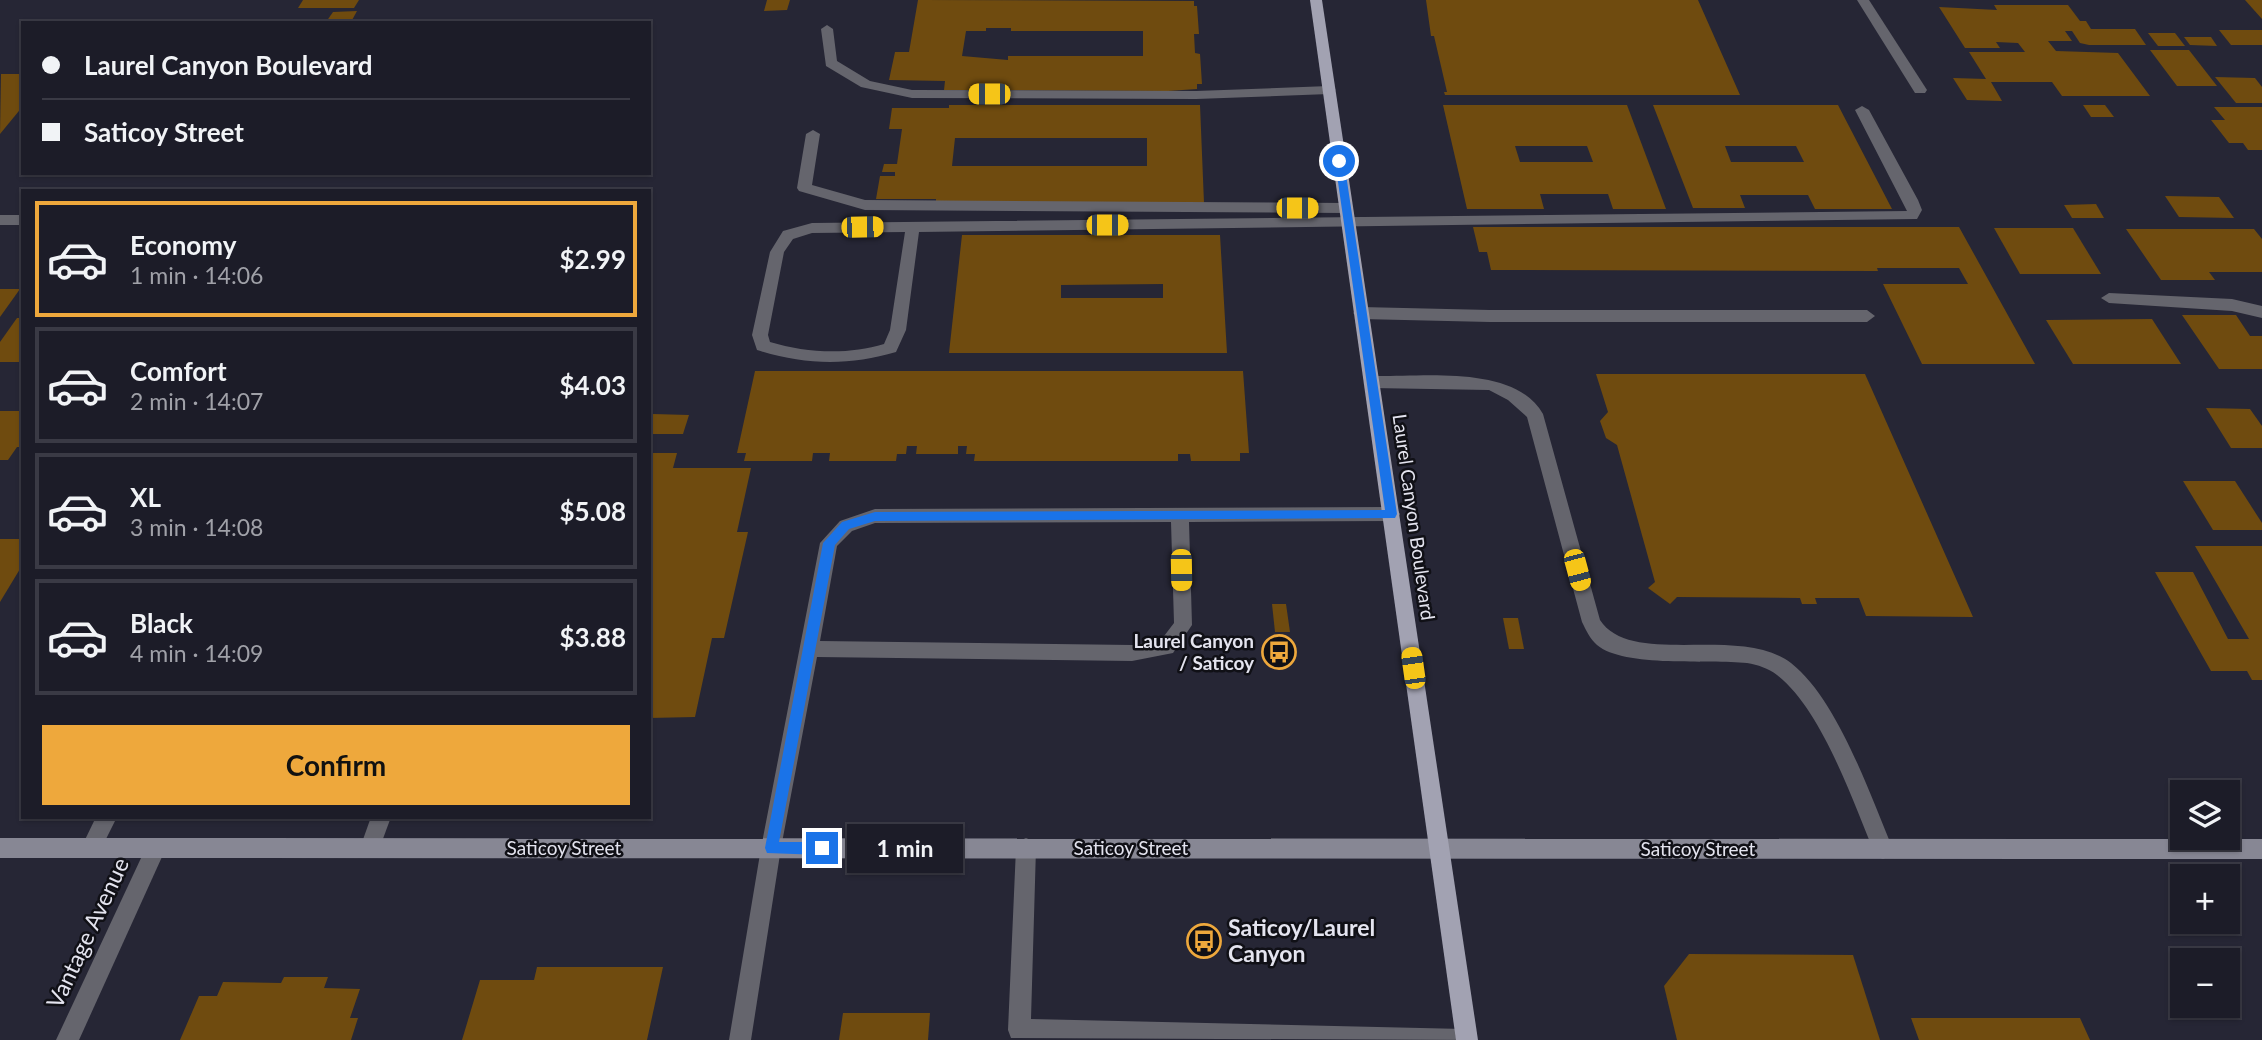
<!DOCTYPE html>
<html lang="en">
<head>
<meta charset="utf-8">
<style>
	:root { --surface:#1c1c28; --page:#292934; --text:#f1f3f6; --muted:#a0a1a8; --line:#3a3a45; --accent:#eea83c }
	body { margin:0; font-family:Lato,sans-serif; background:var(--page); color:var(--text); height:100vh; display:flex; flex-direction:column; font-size:26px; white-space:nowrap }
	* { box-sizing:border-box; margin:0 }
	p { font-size:23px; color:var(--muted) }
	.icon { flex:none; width:38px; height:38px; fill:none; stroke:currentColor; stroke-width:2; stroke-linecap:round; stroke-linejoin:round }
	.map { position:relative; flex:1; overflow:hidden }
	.sheet { position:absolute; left:21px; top:189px; width:630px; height:630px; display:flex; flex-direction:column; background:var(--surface); border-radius:0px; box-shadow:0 2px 5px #0004,0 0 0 2px var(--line) }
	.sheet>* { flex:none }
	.guide { position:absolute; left:21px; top:21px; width:630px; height:154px; border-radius:0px; box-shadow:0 2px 5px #0004,0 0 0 2px var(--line); display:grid; align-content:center; height:154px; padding:0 21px; background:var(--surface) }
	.fabs { position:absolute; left:2170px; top:780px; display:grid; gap:14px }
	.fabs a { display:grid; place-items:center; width:70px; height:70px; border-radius:0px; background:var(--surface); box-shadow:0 2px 5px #0004,0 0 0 2px var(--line); font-size:35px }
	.end { position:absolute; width:32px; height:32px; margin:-16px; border:9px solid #1a73e8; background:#fff; box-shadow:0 0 0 4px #fff }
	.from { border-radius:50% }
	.bubble { position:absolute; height:49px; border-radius:0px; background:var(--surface); box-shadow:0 2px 5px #0004,0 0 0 2px var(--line); font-size:23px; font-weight:700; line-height:49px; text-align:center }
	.car { position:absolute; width:21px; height:42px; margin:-21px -10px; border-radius:9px; box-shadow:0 0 5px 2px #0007; background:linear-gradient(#f5c518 24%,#345 0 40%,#f5c518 0 76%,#345 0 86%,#f5c518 0) }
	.guide b { display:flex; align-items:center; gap:24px; height:66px; font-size:26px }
	.guide b+b { border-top:2px solid var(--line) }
	.guide i { width:18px; height:18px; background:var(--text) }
	ul { padding:12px 0 0; list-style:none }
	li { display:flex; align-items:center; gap:21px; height:116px; margin:0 14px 10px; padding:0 7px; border:4px solid var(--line); border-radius:0px }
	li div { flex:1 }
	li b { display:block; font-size:26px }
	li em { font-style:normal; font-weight:700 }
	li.on { border-color:var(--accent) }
	li>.icon { width:63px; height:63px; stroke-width:1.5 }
	.action { display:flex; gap:14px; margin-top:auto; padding:14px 21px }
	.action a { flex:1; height:80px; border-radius:0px; background:var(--accent); color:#111; font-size:28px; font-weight:700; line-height:80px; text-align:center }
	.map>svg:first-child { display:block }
</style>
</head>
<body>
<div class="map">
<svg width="2262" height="1040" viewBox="0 0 2262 1040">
	<rect width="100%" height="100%" fill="#262635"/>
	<g fill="#6f4b0f" fill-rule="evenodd">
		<path d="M303 0H359L354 8H298Z"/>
		<path d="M767 0H790L787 10 764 11Z"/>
		<path d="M918 0 1194 1V6H1197L1199 34H1194L1195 53 1200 54 1202 84H1197V89L1168 91 944 90 945 81 889 80 895 52H909ZM986 28H1011V31H1143V56H1008V60L962 56 966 31H986Z"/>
		<path d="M1426 0H1698L1740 95H1445L1444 92H1447L1434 36H1431Z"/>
		<path d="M2245 0H2262V19Z"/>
		<path d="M1994 5H2068L2080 21H2086L2091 29H2135L2146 45H2089L2080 43 2072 31H2065L2072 41H2048L2056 51 2118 53 2150 96H2062L2052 82H1991L2002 101 1967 100 1953 78 1986 79 1969 52H2025L2018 43 1996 42 2000 48H1965L1939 7 1997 10Z"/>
		<path d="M357 11 351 22H326L333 12Z"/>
		<path d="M2219 30H2262V45H2231Z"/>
		<path d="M2148 33H2175L2185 46H2158Z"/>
		<path d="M2184 37H2211L2217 46 2190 45Z"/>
		<path d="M2150 50H2189L2217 86H2177Z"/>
		<path d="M1 74H23V106L0 134Z"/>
		<path d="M2215 77 2255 78 2262 87V103H2236Z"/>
		<path d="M949 105H1200L1204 203 936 202V199H876L880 176H895V172H882L884 164H897L902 129H889L892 108H949ZM955 138H1147V166H952Z"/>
		<path d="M1443 105H1627L1666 209H1613L1608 194H1540L1544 209H1467ZM1515 146H1587L1593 162H1520Z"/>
		<path d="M1653 105H1838L1892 209H1815L1808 195H1740L1745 208H1693ZM1725 146H1796L1804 162H1731Z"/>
		<path d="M2083 105H2105L2114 117H2091Z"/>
		<path d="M2214 107H2262V150H2248L2243 143H2229L2211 120H2225Z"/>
		<path d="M2165 196 2219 197 2234 218 2179 217Z"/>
		<path d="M2096 204 2104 218H2072L2064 205Z"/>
		<path d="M1473 227H1959L2035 364H1922L1883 284H1968L1959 268H1877L1878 271 1491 270 1487 252H1479Z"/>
		<path d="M1994 228H2073L2101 274H2020Z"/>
		<path d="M2126 229H2254L2262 239V272H2209L2215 280H2161Z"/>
		<path d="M962 235H1220L1227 353H949ZM1163 284V298H1061V285Z"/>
		<path d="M0 289H20L0 317Z"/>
		<path d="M2182 315H2236L2250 336H2262V369H2219Z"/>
		<path d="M17 318H23V362H0V342Z"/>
		<path d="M2152 319 2181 364H2073L2046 320Z"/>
		<path d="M755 371H1243L1249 453H1240V461H1191L1190 454H1178V461H974L975 454H966L967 446H958V454H916L917 446H907L906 454H897L896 461H829L830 453H813L812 461H744L746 453H737Z"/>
		<path d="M1596 374H1865L1973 617 1866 616 1859 598H1815L1817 604H1802L1800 598 1677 597 1670 604 1648 588 1655 582 1617 445 1606 438 1600 421 1608 412Z"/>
		<path d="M2206 408 2250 409 2262 426V448H2231Z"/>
		<path d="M0 411H23V447H17L8 460H0Z"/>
		<path d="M653 414 689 415 683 434H649Z"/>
		<path d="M649 453H677L673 468H751L737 532H748L724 638H712L695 717 649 718Z"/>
		<path d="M2183 481H2235L2262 523V530H2213Z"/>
		<path d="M0 539H23V564L0 602Z"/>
		<path d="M2195 546H2262V680H2252L2247 671H2211L2155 572H2193L2228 639H2249Z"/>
		<path d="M1272 604H1286L1290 632H1275Z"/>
		<path d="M1503 618H1518L1524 649H1509Z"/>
		<path d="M1689 954 1853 955 1880 1040H1677L1664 986Z"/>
		<path d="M537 967H663L647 1040H462L480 980H534Z"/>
		<path d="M284 977H328L324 988 360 989 350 1018H358L351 1040H180L199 996H217L223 982 281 983Z"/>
		<path d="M843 1013H930L928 1040H839Z"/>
		<path d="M1911 1018H2080L2090 1040H1919Z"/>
	</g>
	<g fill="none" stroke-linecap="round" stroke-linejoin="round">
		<g fill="#65656d" fill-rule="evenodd">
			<path d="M827 25 833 29 837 61 870 81 912 90 1196 91 1329 86 1336 90 1329 94 1196 99 912 98 861 87 826 66 821 29Z"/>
			<path d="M1862 106 1869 110 1918 200 1922 210 1917 219 919 232 906 330 896 352C849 366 804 365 757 350L752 335 770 252 783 231 812 223 1907 211 1855 110ZM905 232 890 330 884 344C848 355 806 353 770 342L768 335 784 252 793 239 812 233Z"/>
			<path d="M813 130 820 134 812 185 865 200 1346 203 1353 208 1346 213 865 210 799 191 797 188 806 134Z"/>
			<path d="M2109 293 2232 299 2262 306V318L2232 311 2109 303 2101 298Z"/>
			<path d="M1361 307 1490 310H1867L1875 316 1867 322H1490L1361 319 1353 313Z"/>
			<path d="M1372 376C1422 377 1515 364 1543 414L1600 620C1631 668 1740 624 1791 663 1838 700 1870 795 1893 849L1890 856 1883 859 1876 856C1853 803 1823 711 1777 675 1768 668 1758 665 1747 663 1710 659 1624 668 1597 645 1590 639 1586 630 1582 622L1527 417 1508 400 1489 390 1372 388 1364 382Z"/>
			<path d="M1391 507 1397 509 1400 514 1397 519 1391 521 1189 522 1192 625 1173 653 1132 661 817 657 781 848 751 1040H729L761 848 820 543 840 521 875 509ZM1171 522 1174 623 1161 640 1132 645 820 641 837 546 852 531 875 523Z"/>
			<path d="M96 817H117L98 855 91 858 84 855 81 848Z"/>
			<path d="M371 817H391L377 855 370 858 363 855 360 848Z"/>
			<path d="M1026 838 1033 841 1036 848 1031 1019 1464 1029 1472 1032 1475 1040 1011 1038 1008 1030 1016 848 1019 841Z"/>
		</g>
		<g fill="#65656d" fill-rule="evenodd">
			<path d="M1857 0H1869L1927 90 1925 93H1915Z"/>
			<rect x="0" y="215" width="23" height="10"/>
			<path d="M156 838 163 841 166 848 79 1040H56L149 841Z"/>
		</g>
		<path fill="#878794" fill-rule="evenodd" d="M0 838 2262 839V859L0 858Z"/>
		<path fill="#a2a2b2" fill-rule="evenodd" d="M1310 0H1322L1478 1040H1456Z"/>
	</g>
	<path fill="#1a73e8" d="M1339 158 1344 161 1397 514 1395 518 875 521 849 529 835 545 779 842H822L829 848 822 855 767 853 765 848 823 543 842 522 875 512 1385 510 1335 161Z"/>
	<defs>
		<g id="bus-ring" transform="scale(1.75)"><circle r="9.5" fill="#101016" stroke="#eea83c" stroke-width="1.5"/><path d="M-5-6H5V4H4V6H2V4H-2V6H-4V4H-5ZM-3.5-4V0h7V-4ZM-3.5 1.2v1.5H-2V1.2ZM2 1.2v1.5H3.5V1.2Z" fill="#eea83c"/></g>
	</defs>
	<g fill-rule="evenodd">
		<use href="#bus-ring" x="1279" y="652"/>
		<use href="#bus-ring" x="1204" y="941"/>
	</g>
	<g text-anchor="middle" stroke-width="5" stroke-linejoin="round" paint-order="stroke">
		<g font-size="19" fill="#e4e4ef" stroke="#101016">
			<text transform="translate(1414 517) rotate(82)" y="7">Laurel Canyon Boulevard</text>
			<text x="564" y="855">Saticoy Street</text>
			<text x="1131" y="855">Saticoy Street</text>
			<text x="1698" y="856">Saticoy Street</text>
		</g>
		<g font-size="19" font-weight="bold" fill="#e4e4ef" stroke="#101016" text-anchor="end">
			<text x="1254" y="648">Laurel Canyon<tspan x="1254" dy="22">/ Saticoy</tspan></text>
		</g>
		<g font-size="23" font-weight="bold" fill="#e4e4ef" stroke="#101016" text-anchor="start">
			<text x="1228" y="936">Saticoy/Laurel<tspan x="1228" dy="26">Canyon</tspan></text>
		</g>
		<g font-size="23" fill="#e4e4ef" stroke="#101016">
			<text transform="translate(88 933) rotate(-65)" y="8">Vantage Avenue</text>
		</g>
	</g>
</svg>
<div class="fabs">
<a><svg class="icon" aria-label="layers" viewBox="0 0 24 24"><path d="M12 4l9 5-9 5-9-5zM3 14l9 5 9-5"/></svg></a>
<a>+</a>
<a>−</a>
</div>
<i class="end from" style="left:1339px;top:161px"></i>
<i class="end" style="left:822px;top:848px"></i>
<div class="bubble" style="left:847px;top:824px;width:116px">1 min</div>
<i class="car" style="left:989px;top:94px;rotate:270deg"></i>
<i class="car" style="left:1297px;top:208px;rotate:90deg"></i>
<i class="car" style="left:1107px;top:225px;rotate:90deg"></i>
<i class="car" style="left:862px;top:227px;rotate:89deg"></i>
<i class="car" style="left:1181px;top:570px;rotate:179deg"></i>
<i class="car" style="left:1577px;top:570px;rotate:165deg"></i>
<i class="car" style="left:1413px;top:668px;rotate:352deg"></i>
<div class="guide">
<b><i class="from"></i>Laurel Canyon Boulevard</b>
<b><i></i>Saticoy Street</b>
</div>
<section class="sheet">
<ul>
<li class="on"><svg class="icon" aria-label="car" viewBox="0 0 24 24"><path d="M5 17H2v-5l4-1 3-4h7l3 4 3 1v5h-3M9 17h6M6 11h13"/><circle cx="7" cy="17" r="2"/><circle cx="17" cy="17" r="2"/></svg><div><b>Economy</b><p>1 min · 14:06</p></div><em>$2.99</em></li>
<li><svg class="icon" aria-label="car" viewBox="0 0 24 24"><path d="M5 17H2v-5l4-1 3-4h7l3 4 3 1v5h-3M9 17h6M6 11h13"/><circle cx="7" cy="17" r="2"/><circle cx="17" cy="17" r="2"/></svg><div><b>Comfort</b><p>2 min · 14:07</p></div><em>$4.03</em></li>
<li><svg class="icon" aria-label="car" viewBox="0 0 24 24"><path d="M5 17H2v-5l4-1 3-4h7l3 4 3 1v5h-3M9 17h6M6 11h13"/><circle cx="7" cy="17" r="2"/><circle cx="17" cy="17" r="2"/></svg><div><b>XL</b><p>3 min · 14:08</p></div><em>$5.08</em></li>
<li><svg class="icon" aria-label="car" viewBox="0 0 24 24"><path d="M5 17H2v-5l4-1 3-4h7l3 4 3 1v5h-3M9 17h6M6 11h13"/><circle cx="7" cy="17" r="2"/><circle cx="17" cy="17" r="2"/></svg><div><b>Black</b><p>4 min · 14:09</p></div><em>$3.88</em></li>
</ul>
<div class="action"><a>Confirm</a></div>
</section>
</div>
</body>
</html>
